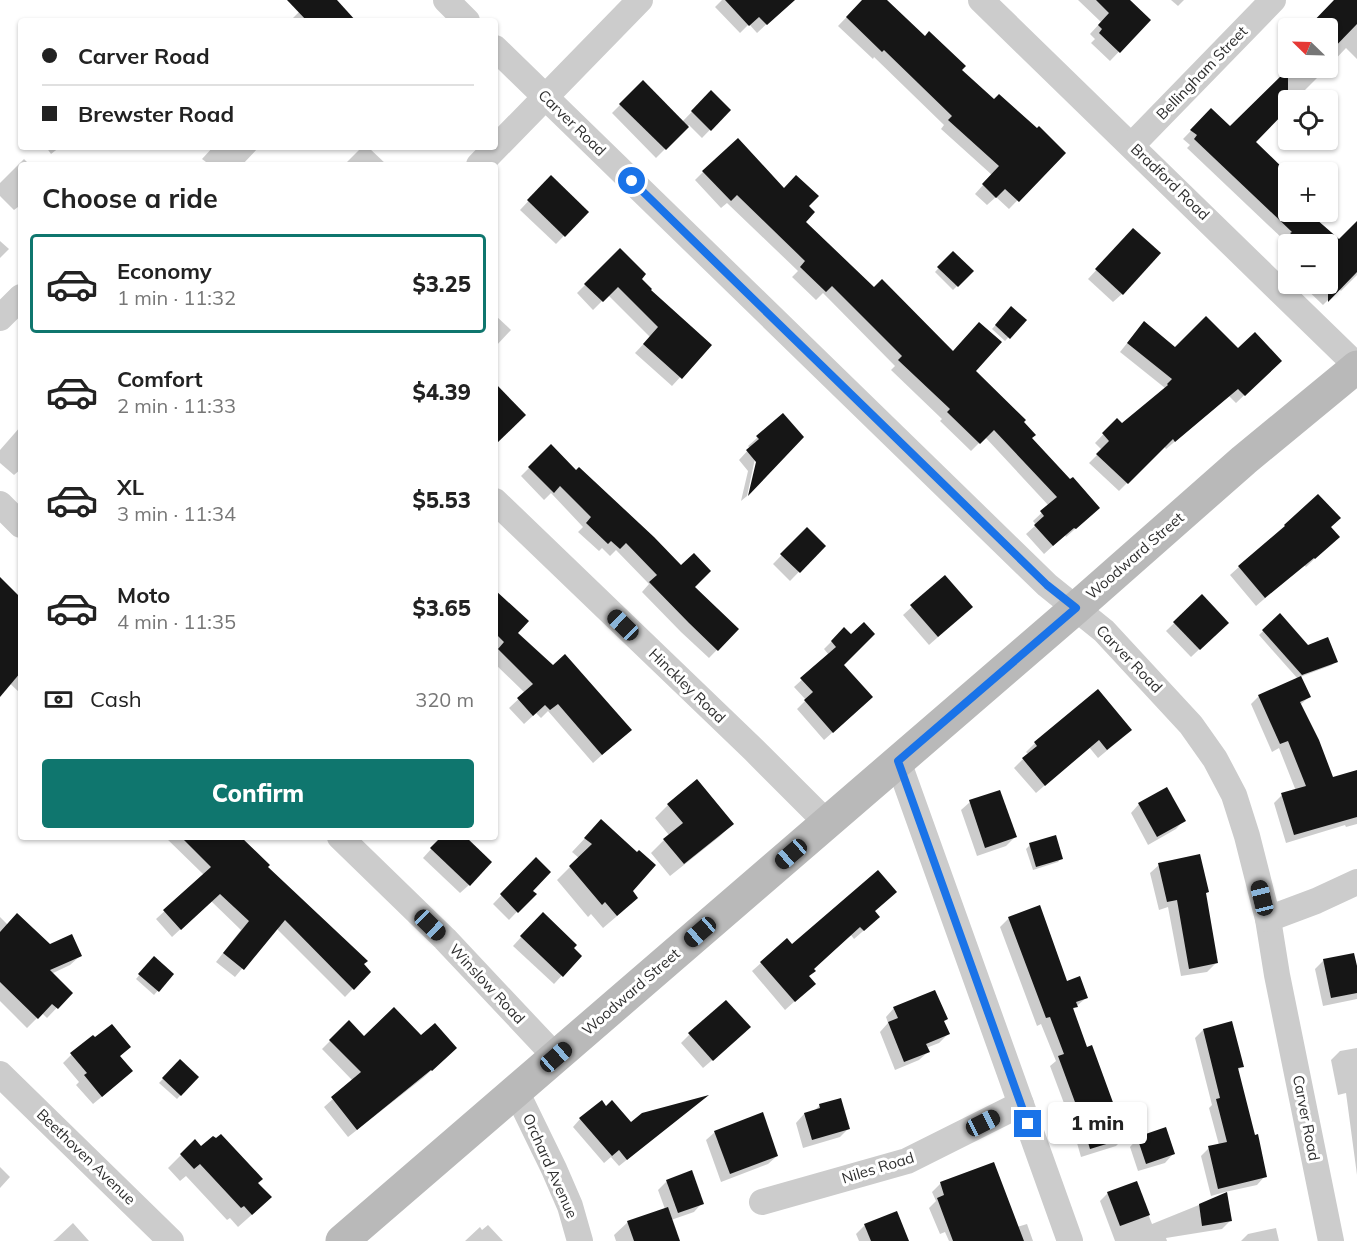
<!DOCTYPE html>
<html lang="en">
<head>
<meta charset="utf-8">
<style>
	:root { --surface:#fff; --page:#f2f2f2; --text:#222; --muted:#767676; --line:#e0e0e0; --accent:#0f766e }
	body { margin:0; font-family:Mulish,sans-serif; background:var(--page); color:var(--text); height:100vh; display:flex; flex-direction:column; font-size:22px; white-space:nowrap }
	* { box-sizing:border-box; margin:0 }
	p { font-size:20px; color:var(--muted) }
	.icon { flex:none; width:33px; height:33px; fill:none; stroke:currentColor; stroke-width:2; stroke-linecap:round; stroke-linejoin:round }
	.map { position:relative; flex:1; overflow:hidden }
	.drawer { position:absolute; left:18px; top:162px; width:480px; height:678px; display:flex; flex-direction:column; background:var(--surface); border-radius:6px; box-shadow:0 2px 4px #0004 }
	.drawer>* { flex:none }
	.banner { position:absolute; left:18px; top:18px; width:480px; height:132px; border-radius:6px; box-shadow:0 2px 4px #0004; display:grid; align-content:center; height:132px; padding:0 24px; background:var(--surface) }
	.needle { width:39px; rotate:293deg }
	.buttons { position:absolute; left:1278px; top:18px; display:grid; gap:12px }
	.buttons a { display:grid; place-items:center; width:60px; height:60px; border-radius:6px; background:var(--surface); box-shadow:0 2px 4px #0004; font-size:30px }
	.end { position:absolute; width:27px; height:27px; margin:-14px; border:8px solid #1a73e8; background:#fff; box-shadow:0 0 0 3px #fff }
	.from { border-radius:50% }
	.bubble { position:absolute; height:42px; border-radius:6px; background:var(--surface); box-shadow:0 2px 4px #0004; font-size:20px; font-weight:800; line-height:42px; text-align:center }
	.car { position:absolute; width:18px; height:36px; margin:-18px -9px; border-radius:8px; box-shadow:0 0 4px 2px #0007; background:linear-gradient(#222 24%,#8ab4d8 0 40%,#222 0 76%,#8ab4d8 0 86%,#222 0) }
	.banner b { display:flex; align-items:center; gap:21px; height:57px; font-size:22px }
	.banner b+b { border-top:2px solid var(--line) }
	.banner i { width:15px; height:15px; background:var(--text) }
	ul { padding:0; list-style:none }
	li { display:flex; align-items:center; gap:18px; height:99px; margin:0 12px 9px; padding:0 12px; border:3px solid transparent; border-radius:6px }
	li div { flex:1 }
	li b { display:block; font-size:22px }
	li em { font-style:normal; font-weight:800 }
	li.current { border-color:var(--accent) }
	li>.icon { width:54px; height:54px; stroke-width:1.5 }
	h2 { padding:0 24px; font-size:27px; line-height:72px }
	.pay { display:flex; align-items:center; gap:15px; height:66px; padding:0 24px; font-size:22px }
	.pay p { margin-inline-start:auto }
	.primary-button { display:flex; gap:12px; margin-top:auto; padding:12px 24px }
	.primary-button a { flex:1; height:69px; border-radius:6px; background:var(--accent); color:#fff; font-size:24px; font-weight:800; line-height:69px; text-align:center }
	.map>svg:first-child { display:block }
</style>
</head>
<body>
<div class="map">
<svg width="1357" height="1241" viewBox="0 0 1357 1241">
	<rect width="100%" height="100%" fill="#fff"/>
	<g fill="#0003">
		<path d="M311 0H335L350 21H290Z"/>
		<path d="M722 0H774V17L757 33 749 24 740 33 715 7Z"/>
		<path d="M863 0H885L994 101 1064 153 1009 209 996 197 987 205 975 194 992 175 941 129 944 125 874 57 873 59 838 26Z"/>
		<path d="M1078 0H1128L1149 20 1110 61 1091 43 1095 39 1090 34 1101 22Z"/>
		<path d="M1171 0H1184L1178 6Z"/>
		<path d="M1336 0H1357V59L1346 48 1328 67V28H1309Z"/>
		<path d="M1288 65V68H1327L1295 100H1288V107L1254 142 1279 174 1288 183V212H1306L1339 241 1357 223V275L1341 291 1339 289 1323 305 1302 285 1303 284H1328V244H1288V247L1283 242 1285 241 1187 148 1190 145 1183 139 1211 110 1230 128 1283 77 1280 74Z"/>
		<path d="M643 82 682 122 711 92 729 110 702 138 689 125 656 158 612 113Z"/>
		<path d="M46 147H60L51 154Z"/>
		<path d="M213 147H257L258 148 242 165H204L206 162 202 159Z"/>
		<path d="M362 147H368L387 165H344Z"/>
		<path d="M24 159 30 165H21V210L18 207 14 210 0 196V183Z"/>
		<path d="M703 172 784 190 807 206 804 222 874 289 974 371 1022 422 1030 439 1090 516 1066 537 1065 535 1044 554 1026 534 1036 525 1033 521 1049 506 985 437 971 451 940 421 942 419 891 370 895 366 823 293 816 300 792 277 798 271 727 203 721 208 695 180Z"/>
		<path d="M551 177 587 212 556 244 520 210Z"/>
		<path d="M1125 239 1122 294 1113 302 1088 279Z"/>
		<path d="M0 241 9 249 0 258Z"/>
		<path d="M620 250 649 290 710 345 672 386 635 353 650 337 608 295 593 310 577 293Z"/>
		<path d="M953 253 972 271 953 290 935 272Z"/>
		<path d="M1011 308 1025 320 1005 341 992 329Z"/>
		<path d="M495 315 511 330 495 347Z"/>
		<path d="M1136 332 1175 349 1238 351 1280 361 1236 403 1229 396 1166 449 1164 446 1119 491 1089 463 1102 450 1095 443 1117 420 1122 425 1165 388 1120 352Z"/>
		<path d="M783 415 759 455 756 454 747 496 741 501 748 471 739 460 750 448 748 446Z"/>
		<path d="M21 426V469L14 475 0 463V450Z"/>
		<path d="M551 446 693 587 737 629 709 658 681 632 642 592 649 584 616 550 610 556 602 548 599 551 578 532 583 527 551 493 544 500 521 476Z"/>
		<path d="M1318 496 1329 528V545L1306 567 1304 565 1256 606 1230 575Z"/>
		<path d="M807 529 824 546 790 581 773 564Z"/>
		<path d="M945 577 963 615 929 645 903 615Z"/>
		<path d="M0 580 21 600V694L0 674Z"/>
		<path d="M495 592 516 633 621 738 593 763 548 711 541 718 536 713 524 724 509 708 525 693 495 664Z"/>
		<path d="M1202 596 1227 623 1191 657 1166 631Z"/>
		<path d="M1280 615 1307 647 1336 661 1332 665 1300 677 1309 697 1300 705 1332 779 1357 772V824L1346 827 1345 825 1286 843 1274 803 1282 795 1296 791 1279 748 1272 752 1251 704 1259 696 1298 679 1259 635Z"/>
		<path d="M844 629 842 665 863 705 824 740 797 709 806 700 794 687 829 655 824 649Z"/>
		<path d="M1098 691 1122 738 1098 758 1089 747 1036 793 1014 768 1028 754 1026 752 1035 743Z"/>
		<path d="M970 802 1015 837 1006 846 977 856 961 810Z"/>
		<path d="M1139 804 1184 820 1176 829 1148 845 1131 813Z"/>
		<path d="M668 805 732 824 719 837 670 876 651 853 669 835 655 818Z"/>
		<path d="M601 821 631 891 623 911 603 928 591 914 588 917 557 880 579 858 572 852Z"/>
		<path d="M165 837H238L369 972 345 997 276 928 235 977 216 962 241 930 211 901 172 937 156 919 204 875Z"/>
		<path d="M442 837H464L469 885 460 893 423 858Z"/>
		<path d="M1030 845 1061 858 1058 862 1033 870 1026 849Z"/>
		<path d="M536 859 531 891 534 894 509 920 493 904Z"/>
		<path d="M1159 865 1207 892 1204 895 1216 963 1207 972 1181 976 1168 907 1159 910 1150 873Z"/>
		<path d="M874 912 870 925 854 939 851 935 812 969 808 977 805 992 785 1010 752 971 761 963 792 946Z"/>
		<path d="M0 917 8 925 50 946 80 956 70 965 51 974 71 993 47 1018 42 1013 27 1028 0 1001Z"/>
		<path d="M1009 918 1067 982 1086 998 1072 1010 1086 1049 1124 1138 1116 1146 1081 1157 1071 1122 1050 1066 1056 1061 1041 1024 1037 1026 1000 927Z"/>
		<path d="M534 923 572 948 580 956 554 984 513 946Z"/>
		<path d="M154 958 172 974 154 995 136 979Z"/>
		<path d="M1324 960 1357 965V999L1323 1006 1315 969Z"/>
		<path d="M894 1008 943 1022 948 1034 939 1043 926 1048 928 1052 919 1060 895 1070 880 1032 888 1023 886 1017Z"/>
		<path d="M349 1022 364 1038H421L447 1056 423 1078 348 1137 324 1107 353 1081 322 1049Z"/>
		<path d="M1203 1030 1242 1066 1237 1071 1265 1176 1257 1185 1225 1192 1226 1194 1225 1192 1211 1196 1201 1156 1209 1148 1219 1145 1209 1108 1212 1105 1195 1038Z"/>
		<path d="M690 1034 740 1036 703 1068 681 1043Z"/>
		<path d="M129 1047 119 1057 122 1080 93 1104 76 1085 79 1082 63 1063 72 1054Z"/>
		<path d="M1357 1048V1175L1346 1093 1338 1095 1331 1060 1340 1051Z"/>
		<path d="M180 1061 197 1077 177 1099 159 1083Z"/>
		<path d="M704 1098 619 1166 611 1157 604 1163 573 1127 580 1119 606 1108 630 1124Z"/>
		<path d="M820 1105 848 1129 840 1137 803 1148 796 1123 804 1114 814 1111Z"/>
		<path d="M715 1132 777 1156 768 1164 721 1182 706 1140Z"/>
		<path d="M1138 1138 1173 1154 1165 1163 1138 1171 1130 1147Z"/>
		<path d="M201 1148 256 1183 257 1210 238 1227 230 1218 227 1220 186 1176 180 1181 168 1168 181 1155Z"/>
		<path d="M0 1167 10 1177 0 1188Z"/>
		<path d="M667 1181 702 1203 694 1212 671 1220 679 1241H616L614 1235 628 1222 665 1209 658 1190Z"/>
		<path d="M941 1183 1017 1227 1027 1224 1033 1241H949L945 1232 940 1234 929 1208 936 1201 932 1192Z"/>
		<path d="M1136 1183 1152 1224 1226 1194 1230 1221 1222 1229 1166 1238 1167 1241H1115L1100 1201 1108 1193Z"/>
		<path d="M73 1223 89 1241H53L55 1240Z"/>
		<path d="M488 1225 503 1241H465L480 1227 482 1230Z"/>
		<path d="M865 1225 907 1241H859L856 1234Z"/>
		<path d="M1276 1228 1279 1241H1241L1248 1234Z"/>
	</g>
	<g fill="#161616">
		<path d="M287 0H337L356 21H307Z"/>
		<path d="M725 0H795L767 25 759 17 749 26Z"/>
		<path d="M862 0H887L925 36 929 31 966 66 962 70 994 99 999 94 1037 128 1039 126 1066 153 1019 202 1005 189 996 198 982 184 999 166 948 120 952 116 884 50 882 52 846 17Z"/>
		<path d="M1096 0H1130L1151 20 1120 53 1099 33 1102 29 1098 25 1109 13Z"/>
		<path d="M1334 0H1357V24L1328 54V28H1307Z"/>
		<path d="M1288 69V109L1256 142 1288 173V212H1308L1339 239 1357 221V272L1328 302V244H1303L1290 233 1292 232 1194 139 1197 135 1190 130 1211 108 1230 126Z"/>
		<path d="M643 80 689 127 666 150 619 104Z"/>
		<path d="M711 90 731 110 711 131 691 111Z"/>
		<path d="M738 138 784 188 796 175 819 196 809 206 815 212 806 222 874 287 882 279 953 351 979 322 1002 342 976 371 1026 420 1024 422 1036 435 1032 438 1070 479 1073 477 1100 508 1076 529 1074 528 1053 546 1034 525 1044 516 1040 511 1057 497 994 430 980 444 947 412 950 409 898 360 902 356 832 286 826 292 800 267 805 261 737 195 731 201 702 171Z"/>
		<path d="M551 175 589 212 565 237 527 200Z"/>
		<path d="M1133 228 1161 253 1123 295 1095 269Z"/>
		<path d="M620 248 646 274 642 279 652 289 651 290 712 345 682 379 643 344 658 327 618 287 603 302 584 284Z"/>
		<path d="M953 251 974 271 958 287 937 267Z"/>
		<path d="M1011 306 1027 320 1010 339 995 325Z"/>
		<path d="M1206 316 1238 348 1255 332 1282 361 1245 396 1238 389 1175 442 1173 439 1128 484 1096 454 1109 441 1102 433 1117 418 1122 423 1168 385 1167 384 1172 379 1127 343 1144 321 1175 347Z"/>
		<path d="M495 383 526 415 495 445Z"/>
		<path d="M783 413 804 437 748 496 756 462 746 450 759 439 756 436Z"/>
		<path d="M551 444 576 470 579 467 654 537 681 565 694 553 711 571 695 587 739 629 718 651 689 623 649 582 657 575 626 543 620 549 611 541 608 544 586 523 591 517 560 486 554 493 528 467Z"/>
		<path d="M1318 494 1341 518 1331 527 1340 537 1315 559 1314 558 1265 598 1238 566 1285 526 1284 525Z"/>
		<path d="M807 527 826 546 800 573 780 554Z"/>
		<path d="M945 575 973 607 938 637 910 605Z"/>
		<path d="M0 577 21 598V672L0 697Z"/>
		<path d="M495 590 529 621 518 633 553 665 565 654 632 730 602 755 558 704 550 710 545 705 533 716 517 698 533 684 498 649 504 642 495 633Z"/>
		<path d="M1202 594 1229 623 1200 650 1173 622Z"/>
		<path d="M1280 613 1308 645 1328 637 1338 662 1302 675 1262 630Z"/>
		<path d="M864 622 875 634 844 665 873 697 833 733 804 700 813 692 800 678 836 647 831 641 844 627 851 634Z"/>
		<path d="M1301 676 1311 697 1300 702 1319 740 1333 777 1357 770V817L1294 835 1281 793 1306 786 1288 741 1280 744 1258 695Z"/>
		<path d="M1098 689 1132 730 1107 750 1099 740 1045 786 1022 758 1037 746 1034 742Z"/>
		<path d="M697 779 734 824 684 864 663 839 683 823 667 804Z"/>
		<path d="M1167 787 1186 821 1157 837 1138 803Z"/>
		<path d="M1000 790 1017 837 985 848 969 800Z"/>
		<path d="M601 819 637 852 639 850 656 865 633 891 638 898 617 916 605 902 602 905 569 866 592 844 584 838Z"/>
		<path d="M1056 835 1063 859 1036 867 1029 843Z"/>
		<path d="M181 837H241L270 865 268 867 368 961 364 964 371 972 354 990 285 920 244 970 223 953 249 921 220 894 181 930 163 910 211 867Z"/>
		<path d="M441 837H466L492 862 470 886 430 848Z"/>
		<path d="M1200 854 1209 892 1206 893 1218 963 1189 969 1177 900 1167 902 1158 863Z"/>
		<path d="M536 857 551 872 533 891 537 894 518 913 500 894Z"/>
		<path d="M878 870 897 892 875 911 880 917 864 931 860 927 814 969 816 971 809 976 816 984 795 1002 760 962 787 938 792 944Z"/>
		<path d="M1040 905 1067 981 1080 976 1088 998 1076 1002 1078 1007 1073 1008 1087 1047 1092 1045 1126 1138 1090 1149 1079 1113 1058 1056 1064 1054 1050 1017 1046 1018 1008 917Z"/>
		<path d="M543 912 577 945 574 948 582 956 563 977 520 936Z"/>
		<path d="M17 913 50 944 72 934 82 956 50 970 73 993 58 1009 52 1004 38 1019 0 982V932Z"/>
		<path d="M1354 953 1357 966V993L1331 998 1323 959Z"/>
		<path d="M154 956 174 974 159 992 138 974Z"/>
		<path d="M935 990 948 1019 944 1021 950 1034 926 1044 930 1052 904 1062 888 1022 898 1018 893 1007Z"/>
		<path d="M726 1000 751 1027 713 1061 688 1033Z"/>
		<path d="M394 1007 421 1035 435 1023 457 1048 432 1071 431 1070 357 1130 331 1097 361 1072 329 1040 349 1020 364 1036Z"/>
		<path d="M1232 1021 1244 1067 1238 1068 1255 1135 1258 1134 1267 1177 1218 1189 1208 1146 1227 1142 1216 1099 1220 1098 1203 1029Z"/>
		<path d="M112 1024 131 1047 120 1056 133 1071 102 1097 84 1075 87 1073 70 1053 93 1035 95 1037Z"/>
		<path d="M180 1059 199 1077 181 1096 162 1078Z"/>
		<path d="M709 1095 627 1160 619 1150 612 1156 579 1118 602 1100 606 1106 612 1100 631 1122 642 1113Z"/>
		<path d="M841 1098 850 1129 812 1140 804 1113 820 1108 819 1104Z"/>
		<path d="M763 1112 778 1156 730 1174 714 1131Z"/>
		<path d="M1166 1127 1175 1154 1146 1164 1137 1137Z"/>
		<path d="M221 1134 263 1179 258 1183 272 1197 252 1215 244 1206 241 1208 200 1164 194 1169 180 1154 195 1139 201 1146 213 1136 216 1138Z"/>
		<path d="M994 1162 1024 1241H953L937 1198 944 1195 940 1182Z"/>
		<path d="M692 1170 704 1204 678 1213 666 1180Z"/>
		<path d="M1137 1181 1150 1215 1120 1226 1107 1192Z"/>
		<path d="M1227 1192 1232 1221 1202 1226 1199 1204Z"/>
		<path d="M668 1207 680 1241H634L627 1221Z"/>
		<path d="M897 1211 909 1241H871L864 1224Z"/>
	</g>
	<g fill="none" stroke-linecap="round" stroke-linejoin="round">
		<g stroke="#ccc" stroke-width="26">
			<path d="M446 0 467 21"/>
			<path d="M981 0 1357 366"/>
			<path d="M495 48 1047 585 1104 631 1191 725 1215 759 1234 795 1247 836 1268 919 1277 975 1331 1241"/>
			<path d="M1132 145 1273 0"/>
			<path d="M479 165 640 0"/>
			<path d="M0 318 21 297"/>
			<path d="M495 501 754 750 827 823"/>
			<path d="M0 504 21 525"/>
			<path d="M898 761 1070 1241"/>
			<path d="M340 837 445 939 556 1057"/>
			<path d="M1268 919 1316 901 1357 882"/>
			<path d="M0 1074 171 1241"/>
			<path d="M516 1091 554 1169 570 1206 580 1241"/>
			<path d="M762 1202 907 1161 1021 1104"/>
		</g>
		<path stroke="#b9b9b9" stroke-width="33" d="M342 1241 1076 608 1244 460 1357 367"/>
	</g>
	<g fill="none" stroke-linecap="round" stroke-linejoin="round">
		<path stroke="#1a73e8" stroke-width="8" d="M632 181 1047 585 1076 608 898 761 1028 1124"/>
	</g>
	<g text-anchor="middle" stroke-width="6" stroke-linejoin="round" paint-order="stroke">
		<g font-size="15" fill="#2f2f2f" stroke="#fff">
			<text transform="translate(1202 73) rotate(-46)" y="5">Bellingham Street</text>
			<text transform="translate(572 123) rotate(44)" y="5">Carver Road</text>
			<text transform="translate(1170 182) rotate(44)" y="5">Bradford Road</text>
			<text transform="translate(1135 556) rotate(-41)" y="5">Woodward Street</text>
			<text transform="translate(1129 659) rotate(46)" y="5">Carver Road</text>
			<text transform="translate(687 686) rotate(44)" y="5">Hinckley Road</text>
			<text transform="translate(487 984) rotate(47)" y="5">Winslow Road</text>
			<text transform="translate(631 992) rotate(-41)" y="5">Woodward Street</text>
			<text transform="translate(1306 1118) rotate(79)" y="5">Carver Road</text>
			<text transform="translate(86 1157) rotate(44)" y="5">Beethoven Avenue</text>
			<text transform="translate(550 1166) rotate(66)" y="5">Orchard Avenue</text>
			<text transform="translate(878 1168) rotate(-17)" y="5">Niles Road</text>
		</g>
	</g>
</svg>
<div class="buttons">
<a><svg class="needle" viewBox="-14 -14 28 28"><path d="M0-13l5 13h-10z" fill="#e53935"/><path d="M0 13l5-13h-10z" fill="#767676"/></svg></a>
<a><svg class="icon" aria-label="locate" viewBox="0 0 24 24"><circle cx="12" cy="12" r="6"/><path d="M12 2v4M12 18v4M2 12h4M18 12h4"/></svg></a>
<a>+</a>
<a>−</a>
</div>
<i class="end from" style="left:632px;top:181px"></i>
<i class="end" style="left:1028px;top:1124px"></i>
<div class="bubble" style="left:1048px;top:1102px;width:99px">1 min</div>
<i class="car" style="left:623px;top:625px;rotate:314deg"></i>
<i class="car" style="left:791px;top:854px;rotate:229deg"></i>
<i class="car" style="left:1262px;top:898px;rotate:346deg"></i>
<i class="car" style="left:430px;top:925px;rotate:134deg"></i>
<i class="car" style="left:700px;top:932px;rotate:229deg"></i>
<i class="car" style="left:556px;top:1057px;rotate:49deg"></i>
<i class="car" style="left:983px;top:1123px;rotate:63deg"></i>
<div class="banner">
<b><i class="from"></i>Carver Road</b>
<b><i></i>Brewster Road</b>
</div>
<section class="drawer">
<h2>Choose a ride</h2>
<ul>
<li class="current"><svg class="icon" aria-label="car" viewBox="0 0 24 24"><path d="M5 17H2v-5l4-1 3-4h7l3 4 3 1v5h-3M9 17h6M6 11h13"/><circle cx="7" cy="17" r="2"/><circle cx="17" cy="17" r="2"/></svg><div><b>Economy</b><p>1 min · 11:32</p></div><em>$3.25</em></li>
<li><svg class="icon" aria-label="car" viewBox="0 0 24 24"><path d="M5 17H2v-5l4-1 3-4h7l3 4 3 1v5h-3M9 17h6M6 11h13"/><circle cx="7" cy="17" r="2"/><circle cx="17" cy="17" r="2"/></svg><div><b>Comfort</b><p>2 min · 11:33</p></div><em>$4.39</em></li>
<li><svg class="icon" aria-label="car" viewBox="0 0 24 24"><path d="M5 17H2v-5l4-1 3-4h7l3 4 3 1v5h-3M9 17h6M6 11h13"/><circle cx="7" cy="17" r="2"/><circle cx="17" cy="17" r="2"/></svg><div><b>XL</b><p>3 min · 11:34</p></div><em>$5.53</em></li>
<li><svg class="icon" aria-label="car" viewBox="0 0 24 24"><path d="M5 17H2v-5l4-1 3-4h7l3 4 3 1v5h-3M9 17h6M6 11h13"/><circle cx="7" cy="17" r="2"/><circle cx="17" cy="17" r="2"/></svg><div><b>Moto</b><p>4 min · 11:35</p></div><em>$3.65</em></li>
</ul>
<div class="pay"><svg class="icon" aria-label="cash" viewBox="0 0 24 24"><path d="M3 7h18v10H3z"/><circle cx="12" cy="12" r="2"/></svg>Cash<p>320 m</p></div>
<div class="primary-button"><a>Confirm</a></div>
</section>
</div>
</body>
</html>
